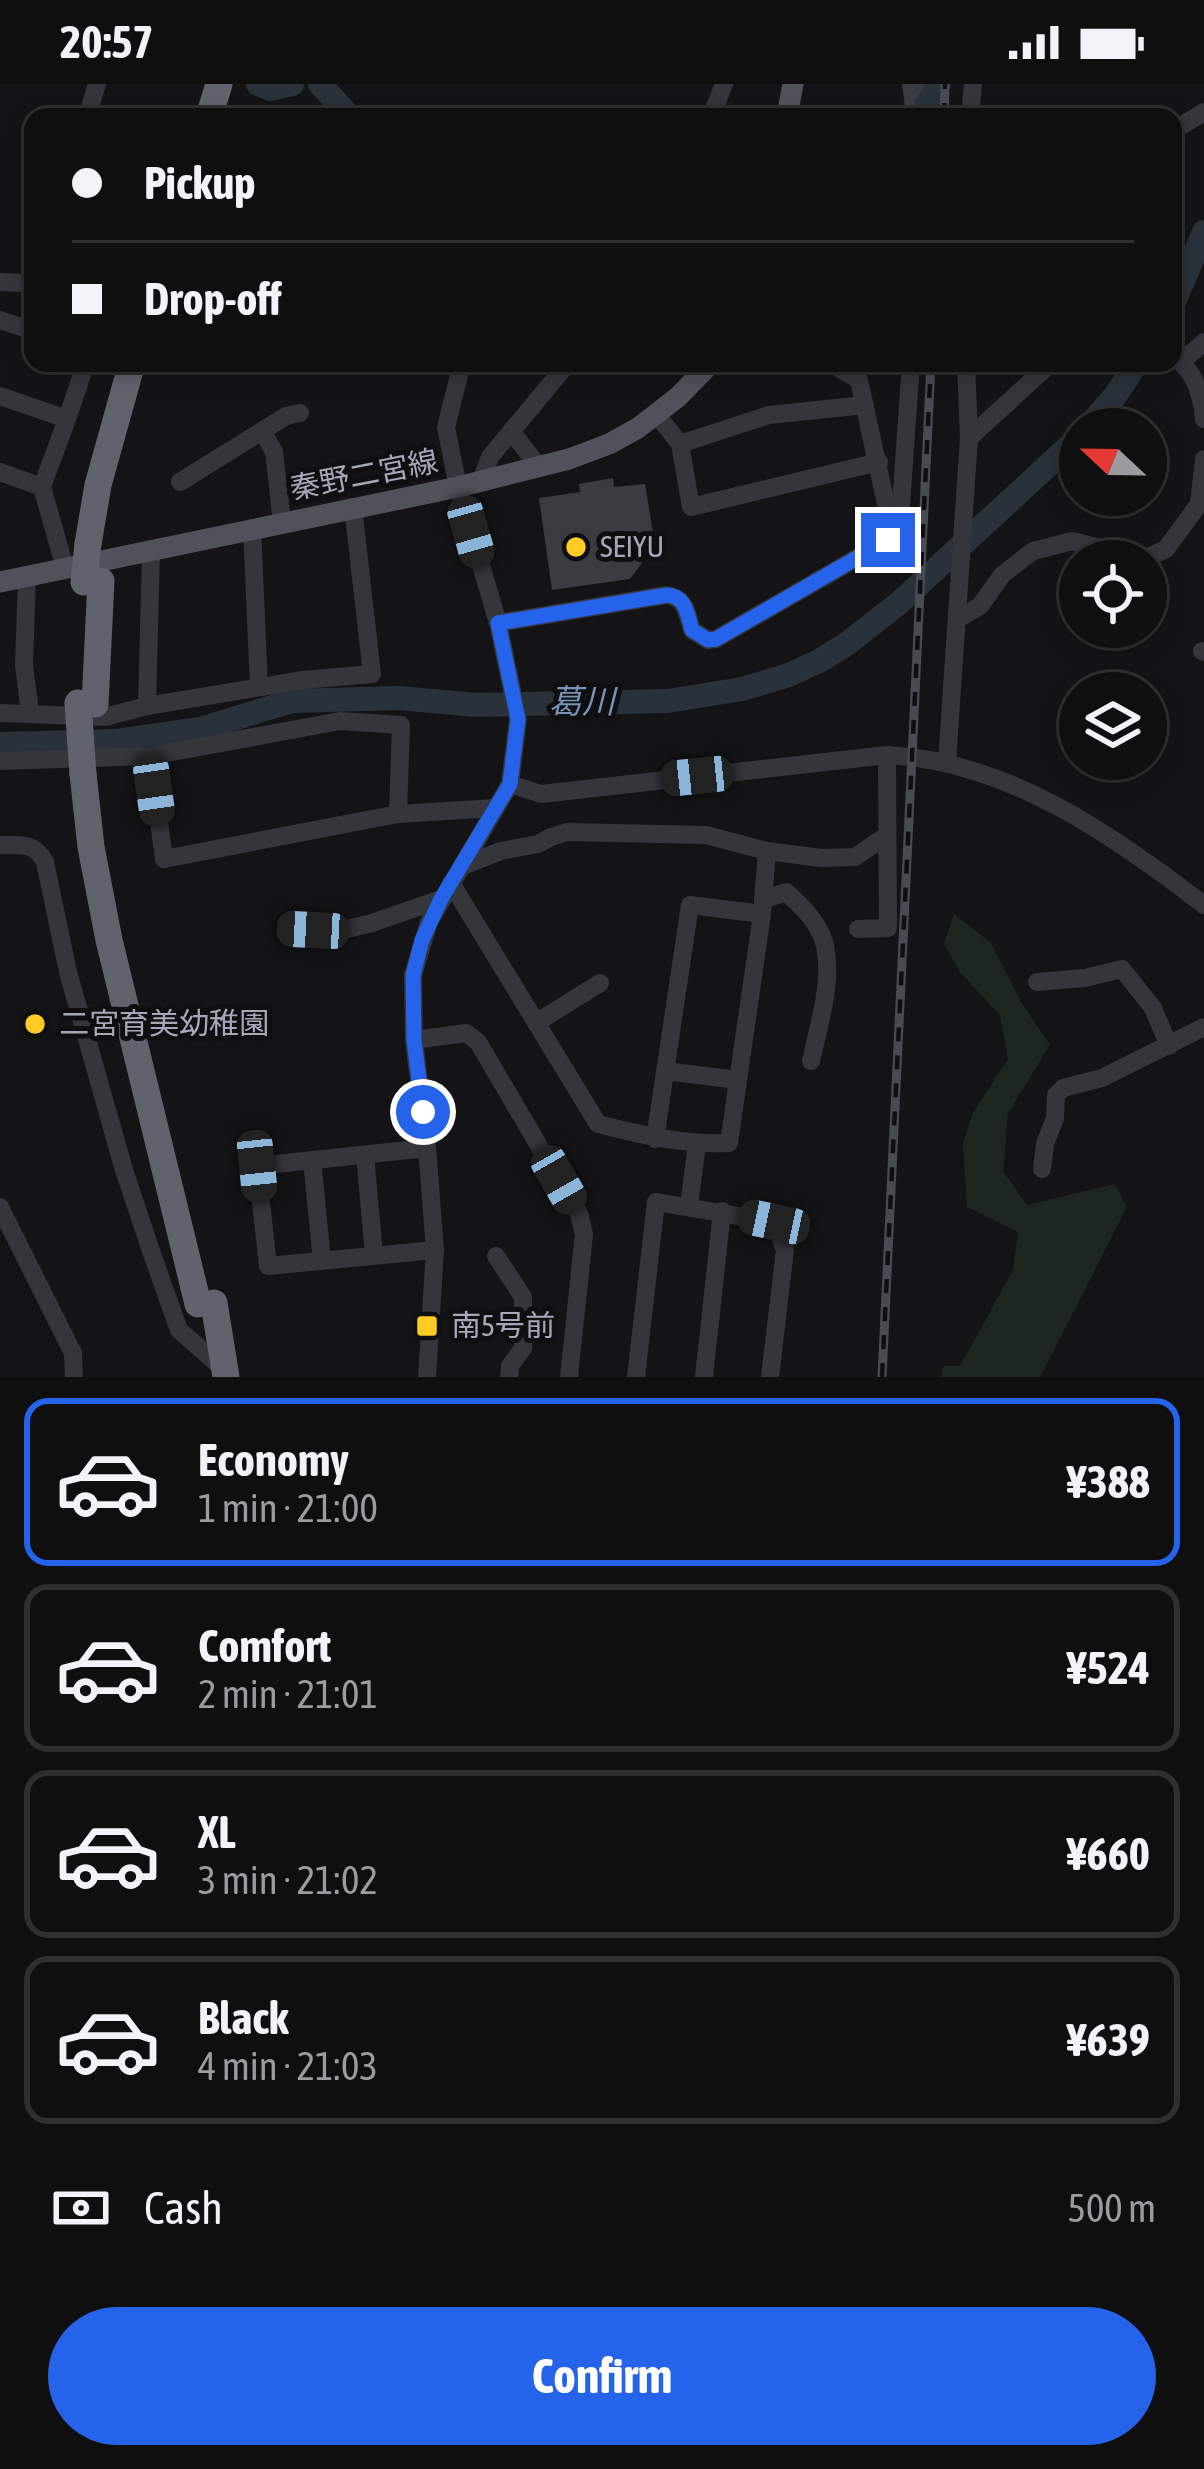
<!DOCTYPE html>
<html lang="en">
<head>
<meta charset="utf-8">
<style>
	:root { --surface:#0f0f10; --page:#181819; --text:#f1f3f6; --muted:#9b9c9f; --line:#2f2f30; --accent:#2563eb }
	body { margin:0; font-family:"Asap Condensed","Noto Sans JP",sans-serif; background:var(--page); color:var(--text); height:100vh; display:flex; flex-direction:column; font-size:45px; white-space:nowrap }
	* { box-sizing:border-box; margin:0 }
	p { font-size:39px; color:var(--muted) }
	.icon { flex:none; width:66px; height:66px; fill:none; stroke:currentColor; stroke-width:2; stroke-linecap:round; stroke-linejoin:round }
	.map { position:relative; height:1293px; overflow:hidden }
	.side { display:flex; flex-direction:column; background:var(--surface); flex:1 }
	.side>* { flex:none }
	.top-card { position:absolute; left:24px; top:24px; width:1158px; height:264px; border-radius:24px; box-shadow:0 6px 18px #0003,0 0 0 3px var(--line); display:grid; align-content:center; height:264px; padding:0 48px; background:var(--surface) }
	.needle { width:78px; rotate:292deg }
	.fabs { position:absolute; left:1059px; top:324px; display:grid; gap:24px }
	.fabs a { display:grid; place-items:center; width:108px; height:108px; border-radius:50%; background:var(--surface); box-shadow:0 6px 18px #0003,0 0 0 3px var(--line); font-size:60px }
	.end { position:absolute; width:54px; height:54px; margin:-27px; border:15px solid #2563eb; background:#fff; box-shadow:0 0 0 6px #fff }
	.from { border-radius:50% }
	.car { position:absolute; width:36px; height:72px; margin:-36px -18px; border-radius:15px; box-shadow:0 0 9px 3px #0007; background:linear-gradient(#222 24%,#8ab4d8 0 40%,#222 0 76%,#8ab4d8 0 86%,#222 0) }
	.top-card b { display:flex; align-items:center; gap:42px; height:114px; font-size:45px }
	.top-card b+b { border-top:3px solid var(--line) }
	.top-card i { width:30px; height:30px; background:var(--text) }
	ul { padding:21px 0 0; list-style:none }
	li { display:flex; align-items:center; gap:36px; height:168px; margin:0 24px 18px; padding:0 24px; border:6px solid var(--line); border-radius:24px }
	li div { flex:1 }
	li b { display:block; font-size:45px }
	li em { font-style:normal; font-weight:700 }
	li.selected { border-color:var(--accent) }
	li>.icon { width:108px; height:108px; stroke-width:1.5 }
	.pay { display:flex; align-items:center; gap:30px; height:132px; padding:0 48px; font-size:45px }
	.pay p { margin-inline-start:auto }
	.primary-button { display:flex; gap:24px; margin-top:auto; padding:24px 48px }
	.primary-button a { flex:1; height:138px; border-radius:72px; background:var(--accent); color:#fff; font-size:48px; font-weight:700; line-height:138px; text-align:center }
	.status { display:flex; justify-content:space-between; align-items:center; height:84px; padding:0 60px; background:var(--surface); direction:ltr }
	.status svg { height:33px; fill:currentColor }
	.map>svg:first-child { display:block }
</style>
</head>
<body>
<div class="status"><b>20:57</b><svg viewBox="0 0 49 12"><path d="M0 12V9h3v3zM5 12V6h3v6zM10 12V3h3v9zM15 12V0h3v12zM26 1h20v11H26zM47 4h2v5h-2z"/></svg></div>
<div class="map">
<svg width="1204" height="1293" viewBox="0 0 1204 1293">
	<rect width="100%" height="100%" fill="#141416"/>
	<path fill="#1e2620" d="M954 830 991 859 1021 918 1050 961 1008 1029 1003 1087 1027 1121 1115 1100 1127 1123 1040 1293H941L944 1282H960L1013 1186 1018 1148 967 1123 963 1059 973 1029 1008 975 1000 931 959 887 944 860Z"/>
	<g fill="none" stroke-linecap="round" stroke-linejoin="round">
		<g stroke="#29313b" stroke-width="24">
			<path d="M258 0 270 5 292 0"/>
			<path d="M320 0 350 33"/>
			<path d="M907 33 922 26 939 0"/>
			<path d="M1173 220 1204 148"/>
			<path d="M1086 345 1115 312 1137 279"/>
			<path d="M0 660 117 657 200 645 292 617 399 614 476 621 668 617 742 605 789 591 821 576 848 559 899 519 1080 352"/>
		</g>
	</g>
	<g fill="#3b3c41">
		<path d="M902 0H926L914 18 917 23 906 30Z"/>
		<path d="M613 394 614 403 645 400 655 461 630 495 552 506 539 414 580 408 579 400Z"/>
	</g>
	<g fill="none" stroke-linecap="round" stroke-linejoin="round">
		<g stroke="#35353c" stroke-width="18">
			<path d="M87 33 97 0"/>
			<path d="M711 33 724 0"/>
			<path d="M970 33 973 0"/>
			<path d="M1173 47 1204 28"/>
			<path d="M0 198 26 199 33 188"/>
			<path d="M0 236 33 247"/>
			<path d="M1173 273C1194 284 1202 312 1204 335"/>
			<path d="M1182 277 1204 258"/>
			<path d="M0 312 67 335 42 403 0 388"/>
			<path d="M657 331 680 360 691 423 879 378"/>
			<path d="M67 335 86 279"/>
			<path d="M262 347 274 368 282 438"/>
			<path d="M511 347 539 383"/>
			<path d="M969 354 1051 279"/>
			<path d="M680 360 769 331 865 321"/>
			<path d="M481 397 490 373 568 279"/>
			<path d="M180 398 286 332 300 329"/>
			<path d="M42 403 65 484"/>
			<path d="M252 444 259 603"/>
			<path d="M897 450 899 449 911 279"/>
			<path d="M151 467 147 622 303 596 372 590 353 423"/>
			<path d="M27 492 24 581 30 628"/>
			<path d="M958 535 980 522 1002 491 1033 467 1072 457 1144 475 1166 465 1199 420 1204 375"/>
			<path d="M498 539 666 511C686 513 687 530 692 546L708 556 716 555 888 456 889 434 859 296 830 279"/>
			<path d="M1202 567 1204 568"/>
			<path d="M0 629 105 633 147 622"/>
			<path d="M150 672 164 775 398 730 496 724"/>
			<path d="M0 677 150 672 340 637 401 641 398 730"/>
			<path d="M947 678 969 354 966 279"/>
			<path d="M510 700 541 710 887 671C1007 677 1112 750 1204 821"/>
			<path d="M0 761C20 761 35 758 45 778L68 888 124 1086 153 1173 179 1246 229 1290"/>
			<path d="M462 782 501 767 538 760 551 753 567 748 706 751 767 767 821 774 855 773 886 752"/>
			<path d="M451 799 598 1040C642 1051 683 1061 729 1059L762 830 767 767"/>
			<path d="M763 816 786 808C798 819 810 830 818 844 839 879 819 940 811 977"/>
			<path d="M287 845 339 847 372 839 441 815"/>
			<path d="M858 845 888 844 887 671"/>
			<path d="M1037 898 1085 894 1122 885 1153 924 1169 962"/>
			<path d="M536 939 600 899"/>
			<path d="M414 956 466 949 478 958 579 1130 584 1150 569 1293"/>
			<path d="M665 987 738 996"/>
			<path d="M655 1055 690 821 762 830"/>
			<path d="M427 1064 257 1082 268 1182 435 1166"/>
			<path d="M365 1071 374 1171"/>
			<path d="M312 1076 322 1177"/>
			<path d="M1042 1085 1045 1060 1055 1034 1056 1011 1063 1004 1102 994 1204 943"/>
			<path d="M689 1122 697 1060"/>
			<path d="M0 1123 73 1269 74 1293"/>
			<path d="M496 1172 523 1213V1264L510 1282 509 1293"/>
			<path d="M427 1293 435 1166 427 1064 414 956 413 891 429 838 510 700 518 635 498 539 458 403 446 343 462 279"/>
			<path d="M636 1293 656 1118 774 1138 785 1166 770 1293"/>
			<path d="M704 1293 722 1127"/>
		</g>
		<g stroke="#50525b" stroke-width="21">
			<path d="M787 33 793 0"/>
			<path d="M0 498 458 403 569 375 609 360 638 344 678 313 711 279"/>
		</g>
		<g stroke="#60626d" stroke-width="27">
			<path d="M209 33 219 0"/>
			<path d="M88 460 98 401 132 279"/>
			<path d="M95 620 101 497"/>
			<path d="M83 690 91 763 109 856 198 1220"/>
		</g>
		<g stroke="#494b53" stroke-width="9">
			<g id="rail">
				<path d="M944 33 945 0"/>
				<path d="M882 1293 931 279"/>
			</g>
		</g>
		<use href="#rail" stroke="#0f0f11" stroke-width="4.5" stroke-dasharray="14" stroke-linecap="butt"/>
		<g stroke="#60626d" stroke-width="27">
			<path d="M84 498 88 460"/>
			<path d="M78 619 83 690"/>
			<path d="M214 1219 226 1293"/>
		</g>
	</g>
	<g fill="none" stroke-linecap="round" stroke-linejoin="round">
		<path stroke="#2563eb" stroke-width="15" d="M423 1028 414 956 413 891 422 856 441 815 510 700 518 635 498 539 667 511C686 512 687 530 692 546L708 556 716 555 888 456"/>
	</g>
	<g fill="#ffcc23" stroke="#0f0f11" stroke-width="4.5">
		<circle cx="576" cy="463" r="12"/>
		<circle cx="35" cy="940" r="12"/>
		<rect x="415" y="1230" width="24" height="24" rx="6"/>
	</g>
	<g text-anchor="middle" stroke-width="10" stroke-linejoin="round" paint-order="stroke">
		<g font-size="30" fill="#a4a8b8" stroke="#0f0f11">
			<text transform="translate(364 391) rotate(-11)" y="10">秦野二宮線</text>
		</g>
		<g font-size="30" fill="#a4a8b8" stroke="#0f0f11" text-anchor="start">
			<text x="600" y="473">SEIYU</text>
			<text x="59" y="950">二宮育美幼稚園</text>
			<text x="451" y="1252">南5号前</text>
		</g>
		<g font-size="33" font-style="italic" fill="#7893b6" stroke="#0f0f11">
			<text x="582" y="629">葛川</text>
		</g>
	</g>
</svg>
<div class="fabs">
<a><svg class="needle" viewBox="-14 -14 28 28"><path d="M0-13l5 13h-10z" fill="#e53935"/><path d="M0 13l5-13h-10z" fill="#9b9c9f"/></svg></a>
<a><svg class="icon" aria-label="locate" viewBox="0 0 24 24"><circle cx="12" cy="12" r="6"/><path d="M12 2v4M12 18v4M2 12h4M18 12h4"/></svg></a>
<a><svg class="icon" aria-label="layers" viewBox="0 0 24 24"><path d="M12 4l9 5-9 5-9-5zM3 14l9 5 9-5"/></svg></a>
</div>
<i class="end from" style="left:423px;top:1028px"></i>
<i class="end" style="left:888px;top:456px"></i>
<i class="car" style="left:471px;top:448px;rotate:164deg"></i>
<i class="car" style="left:697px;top:692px;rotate:264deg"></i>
<i class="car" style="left:154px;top:706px;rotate:172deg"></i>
<i class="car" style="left:313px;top:846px;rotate:273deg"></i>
<i class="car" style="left:257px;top:1082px;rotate:174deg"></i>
<i class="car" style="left:559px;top:1096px;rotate:150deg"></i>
<i class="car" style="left:774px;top:1138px;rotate:282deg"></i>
<div class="top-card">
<b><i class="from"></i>Pickup</b>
<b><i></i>Drop-off</b>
</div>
</div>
<section class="side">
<ul>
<li class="selected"><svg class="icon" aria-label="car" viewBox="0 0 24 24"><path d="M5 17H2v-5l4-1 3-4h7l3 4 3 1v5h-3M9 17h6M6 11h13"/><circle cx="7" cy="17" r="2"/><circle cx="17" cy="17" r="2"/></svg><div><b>Economy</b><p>1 min · 21:00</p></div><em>¥388</em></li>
<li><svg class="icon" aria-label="car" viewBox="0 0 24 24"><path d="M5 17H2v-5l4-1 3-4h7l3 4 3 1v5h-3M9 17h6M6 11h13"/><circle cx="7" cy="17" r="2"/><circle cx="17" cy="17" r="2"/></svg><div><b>Comfort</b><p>2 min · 21:01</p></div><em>¥524</em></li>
<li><svg class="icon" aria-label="car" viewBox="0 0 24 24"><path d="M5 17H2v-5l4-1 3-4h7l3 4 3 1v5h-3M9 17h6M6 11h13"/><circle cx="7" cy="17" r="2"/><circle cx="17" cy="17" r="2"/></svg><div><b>XL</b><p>3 min · 21:02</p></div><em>¥660</em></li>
<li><svg class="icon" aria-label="car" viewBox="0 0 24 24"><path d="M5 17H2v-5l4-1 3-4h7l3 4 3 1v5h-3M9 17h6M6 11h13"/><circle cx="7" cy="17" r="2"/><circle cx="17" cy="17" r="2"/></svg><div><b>Black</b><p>4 min · 21:03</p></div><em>¥639</em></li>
</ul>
<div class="pay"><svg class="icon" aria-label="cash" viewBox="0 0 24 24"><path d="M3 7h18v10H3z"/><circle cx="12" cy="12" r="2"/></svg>Cash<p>500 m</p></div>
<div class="primary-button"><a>Confirm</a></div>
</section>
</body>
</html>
